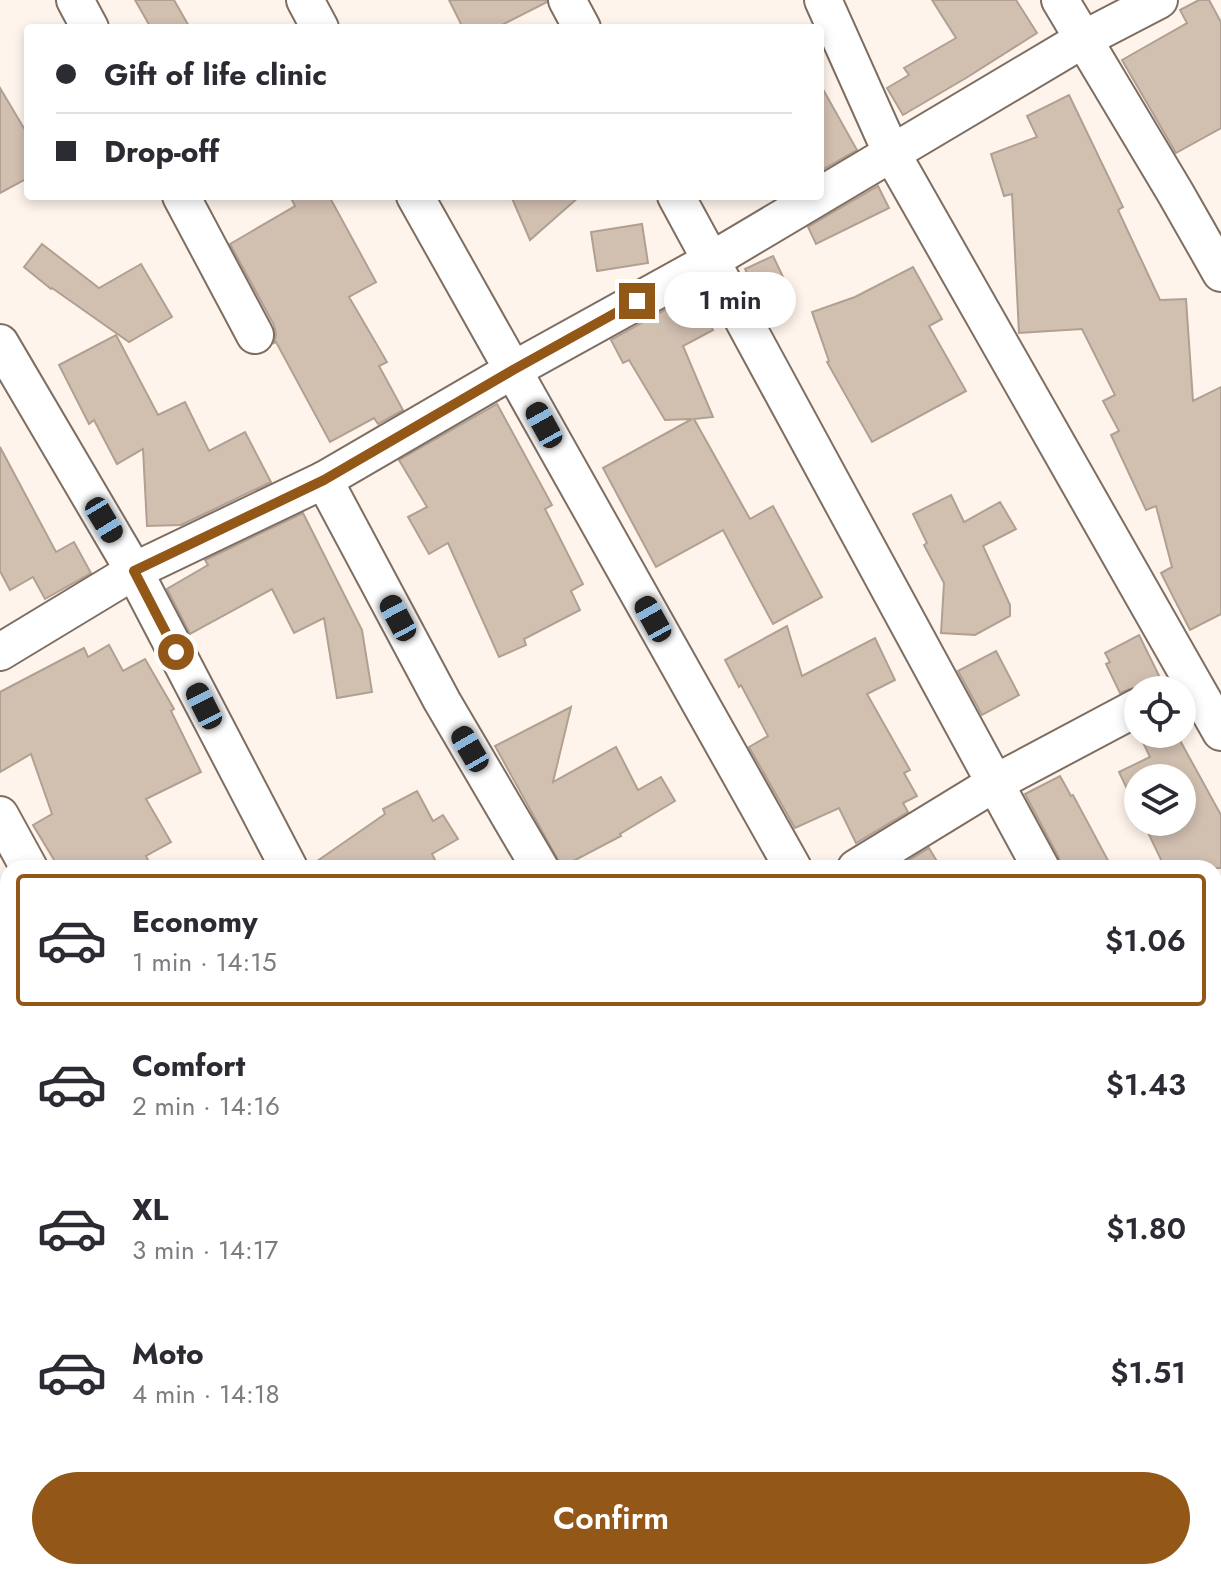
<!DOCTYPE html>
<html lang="en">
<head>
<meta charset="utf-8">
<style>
	:root { --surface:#fff; --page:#f2f2f3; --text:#2b2b33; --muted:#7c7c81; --line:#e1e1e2; --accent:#935718 }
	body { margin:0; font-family:Jost,sans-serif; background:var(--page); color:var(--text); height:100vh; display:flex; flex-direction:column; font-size:30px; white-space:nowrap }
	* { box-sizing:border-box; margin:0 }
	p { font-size:26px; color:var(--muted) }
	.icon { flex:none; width:44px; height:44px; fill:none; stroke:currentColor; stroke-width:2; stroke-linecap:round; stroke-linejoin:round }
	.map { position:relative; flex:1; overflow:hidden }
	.side { position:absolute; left:0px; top:860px; width:1222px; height:720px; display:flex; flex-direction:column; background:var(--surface); border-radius:24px 24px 0 0; box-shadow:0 4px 12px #0003 }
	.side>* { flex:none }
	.top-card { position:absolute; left:24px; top:24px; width:800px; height:176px; border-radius:8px; box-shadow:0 4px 12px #0003; display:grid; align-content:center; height:176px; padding:0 32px; background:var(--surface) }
	.tools { position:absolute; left:1124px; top:676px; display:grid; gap:16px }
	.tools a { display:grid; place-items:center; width:72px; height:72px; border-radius:50%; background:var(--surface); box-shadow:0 4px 12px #0003; font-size:40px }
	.end { position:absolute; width:36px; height:36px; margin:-18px; border:10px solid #935718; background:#fff; box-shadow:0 0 0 4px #fff }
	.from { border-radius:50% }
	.bubble { position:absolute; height:56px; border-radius:28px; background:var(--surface); box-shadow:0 4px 12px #0003; font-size:26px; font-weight:600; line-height:56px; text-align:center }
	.car { position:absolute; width:24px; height:48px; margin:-24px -12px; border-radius:10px; box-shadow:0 0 6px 2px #0007; background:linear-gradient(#222 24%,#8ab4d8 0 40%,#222 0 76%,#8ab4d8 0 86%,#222 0) }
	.top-card b { display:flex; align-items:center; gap:28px; height:76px; font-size:30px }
	.top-card b+b { border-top:2px solid var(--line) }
	.top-card i { width:20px; height:20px; background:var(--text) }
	ul { padding:14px 0 0; list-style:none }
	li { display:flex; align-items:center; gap:24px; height:132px; margin:0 16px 12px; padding:0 16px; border:4px solid transparent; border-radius:8px }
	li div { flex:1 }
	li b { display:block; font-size:30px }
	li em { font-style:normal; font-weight:600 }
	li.active { border-color:var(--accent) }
	li>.icon { width:72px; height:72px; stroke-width:1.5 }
	.button { display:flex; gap:16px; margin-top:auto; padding:16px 32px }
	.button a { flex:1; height:92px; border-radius:48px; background:var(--accent); color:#fff; font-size:32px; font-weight:600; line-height:92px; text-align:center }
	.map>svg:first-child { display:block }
</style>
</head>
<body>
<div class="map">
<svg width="1221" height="1580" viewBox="0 0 1221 1580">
	<rect width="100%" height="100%" fill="#fff4eb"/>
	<g fill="#d1bfb0" stroke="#b1a092" stroke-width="2">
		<path d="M135 0H174L190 28H151Z"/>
		<path d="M449 0H546L547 2 496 28H463Z"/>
		<path d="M932 0H1016L1037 33 966 78 903 115 887 88 909 75 904 68 956 38Z"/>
		<path d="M1199 0H1209L1221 22V128L1176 153 1122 60 1187 23 1180 10Z"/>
		<path d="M820 84 857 150 820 171Z"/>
		<path d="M0 88 28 135V178L0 193Z"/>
		<path d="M1069 95 1123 207 1118 210 1160 300 1186 299 1193 401 1221 387V614L1190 630 1161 573 1172 567 1156 506 1146 510 1111 435 1119 431 1103 401 1115 395 1082 329 1019 333 1012 194 1004 196 991 154 1037 137 1027 116Z"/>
		<path d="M878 186 889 208 816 244 808 227Z"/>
		<path d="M290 196H329L376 282 349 297 387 362 379 366 403 410 378 424 374 418 330 442 276 342 274 343 276 335 274 325 230 244 295 206Z"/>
		<path d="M511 196H580L530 240Z"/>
		<path d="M642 224 648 263 597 271 591 232Z"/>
		<path d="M42 244 99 288 141 264 172 317 129 342 52 288 51 289 24 267Z"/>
		<path d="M773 256 794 300 766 313 745 269Z"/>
		<path d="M913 267 942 319 929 326 966 391 872 442 827 362 829 361 812 312 855 297Z"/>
		<path d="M694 294 713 330 683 346 713 417 694 419 750 519 773 506 822 597 773 624 723 530 656 567 603 468 692 419 665 420 629 360 623 363 611 340Z"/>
		<path d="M116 335 158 415 185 402 209 451 245 432 271 482 181 525 147 526 143 449 117 464 94 420 89 424 59 365Z"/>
		<path d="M497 404 552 505 545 509 583 584 571 591 580 610 524 639 526 645 499 657 448 543 429 554 408 517 427 507 399 460Z"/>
		<path d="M0 447 56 552 74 542 91 573 45 599 33 577 10 590 0 571Z"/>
		<path d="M951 495 964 522 1000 502 1016 529 983 546 1010 605V616L975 635 941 633 944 583 924 545 927 543 913 514Z"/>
		<path d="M303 513 362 630 372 692 337 698 324 618 294 633 272 589 190 634 167 589 208 565 205 560Z"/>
		<path d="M787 626 802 676 875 638 895 680 867 694 910 770 904 773 917 796 903 803 908 812 856 843 839 808 795 828 749 747 768 736 741 685 739 687 725 660Z"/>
		<path d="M1139 635 1166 690H1150L1138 686 1120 693 1106 664 1110 662 1105 653Z"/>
		<path d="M109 645 123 671 145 659 174 709 171 711 201 772 146 799 171 842 146 856 152 868H59L33 825 52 814 31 754 0 772V692L84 648 88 657Z"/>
		<path d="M996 651 1019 695 982 715 958 671Z"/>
		<path d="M571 707 553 782 616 747 638 790 661 777 675 801 620 834 621 836 562 867 495 746Z"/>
		<path d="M1139 734H1180L1177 735 1221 815V868H1165L1143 822H1182V778H1138V812L1119 772 1150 757Z"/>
		<path d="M1060 776 1071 796 1073 795 1112 868H1062L1059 858 1025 794Z"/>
		<path d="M417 791 433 821 443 815 458 839 432 854 439 868H310V866L385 814 383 809Z"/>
		<path d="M929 848 941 868H896Z"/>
	</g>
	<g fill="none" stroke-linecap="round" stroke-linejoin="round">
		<g stroke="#7e6e61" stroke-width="40">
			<g id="street">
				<path d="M75 0 90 28"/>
				<path d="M305 0 320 28"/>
				<path d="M567 0 582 28"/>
				<path d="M823 0 892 154 1221 732"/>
				<path d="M1060 0 1176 194 1221 273"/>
				<path d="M181 196 255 335"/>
				<path d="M415 196 793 868"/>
				<path d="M676 196 1041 868"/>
				<path d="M0 343 134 571 289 868"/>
				<path d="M324 480 442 701 540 868"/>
				<path d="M0 652 134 571 324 480 513 370 712 260 1082 40 1159 0"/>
				<path d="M0 815 29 868"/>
				<path d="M856 868 995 783 1138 707"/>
				<path d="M1214 1187 1221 1200"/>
				<path d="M0 1270 8 1284"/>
				<path d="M0 1343 8 1339"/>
				<path d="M1214 1373 1221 1368"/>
				<path d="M171 1572 176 1580"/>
				<path d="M409 1572 413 1580"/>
				<path d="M675 1572 679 1580"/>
				<path d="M938 1572 943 1580"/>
				<path d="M1193 1572 1198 1580"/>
				<path d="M820 1580 834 1572"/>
			</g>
		</g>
		<use href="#street" stroke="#fff" stroke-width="36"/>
	</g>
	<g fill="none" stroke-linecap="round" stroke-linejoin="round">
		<path stroke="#935718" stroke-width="10" d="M176 652 134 571 324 480 513 370 637 301"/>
	</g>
</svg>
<div class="tools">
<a><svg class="icon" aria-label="locate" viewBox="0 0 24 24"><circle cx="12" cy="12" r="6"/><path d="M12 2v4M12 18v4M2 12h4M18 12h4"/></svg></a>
<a><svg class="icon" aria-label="layers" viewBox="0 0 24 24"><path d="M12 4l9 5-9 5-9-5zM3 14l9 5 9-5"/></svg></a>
</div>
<i class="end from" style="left:176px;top:652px"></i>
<i class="end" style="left:637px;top:301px"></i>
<div class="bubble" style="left:664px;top:272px;width:132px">1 min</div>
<i class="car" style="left:544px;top:425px;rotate:331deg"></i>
<i class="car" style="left:104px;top:520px;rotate:149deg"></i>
<i class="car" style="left:398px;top:618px;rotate:332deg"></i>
<i class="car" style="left:653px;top:619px;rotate:331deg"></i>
<i class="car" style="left:204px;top:706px;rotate:333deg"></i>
<i class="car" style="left:470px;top:749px;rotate:330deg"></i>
<div class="top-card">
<b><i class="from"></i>Gift of life clinic</b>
<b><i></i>Drop-off</b>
</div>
<section class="side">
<ul>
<li class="active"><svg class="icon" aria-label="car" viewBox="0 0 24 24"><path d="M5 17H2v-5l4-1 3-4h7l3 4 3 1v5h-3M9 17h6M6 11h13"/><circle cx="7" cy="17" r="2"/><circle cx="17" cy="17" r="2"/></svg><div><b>Economy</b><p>1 min · 14:15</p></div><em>$1.06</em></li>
<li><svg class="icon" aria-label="car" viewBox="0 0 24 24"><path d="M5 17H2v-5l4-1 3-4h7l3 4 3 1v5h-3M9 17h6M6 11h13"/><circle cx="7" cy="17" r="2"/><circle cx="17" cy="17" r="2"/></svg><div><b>Comfort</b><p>2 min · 14:16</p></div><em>$1.43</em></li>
<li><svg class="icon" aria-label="car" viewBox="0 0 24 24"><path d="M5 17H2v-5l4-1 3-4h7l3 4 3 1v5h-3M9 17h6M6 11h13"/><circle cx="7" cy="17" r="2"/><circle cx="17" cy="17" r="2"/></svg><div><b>XL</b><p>3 min · 14:17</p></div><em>$1.80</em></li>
<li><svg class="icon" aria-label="car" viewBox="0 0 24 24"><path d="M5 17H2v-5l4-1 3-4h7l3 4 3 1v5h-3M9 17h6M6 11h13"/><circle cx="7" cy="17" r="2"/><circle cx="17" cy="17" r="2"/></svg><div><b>Moto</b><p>4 min · 14:18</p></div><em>$1.51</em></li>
</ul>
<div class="button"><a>Confirm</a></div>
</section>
</div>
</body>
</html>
